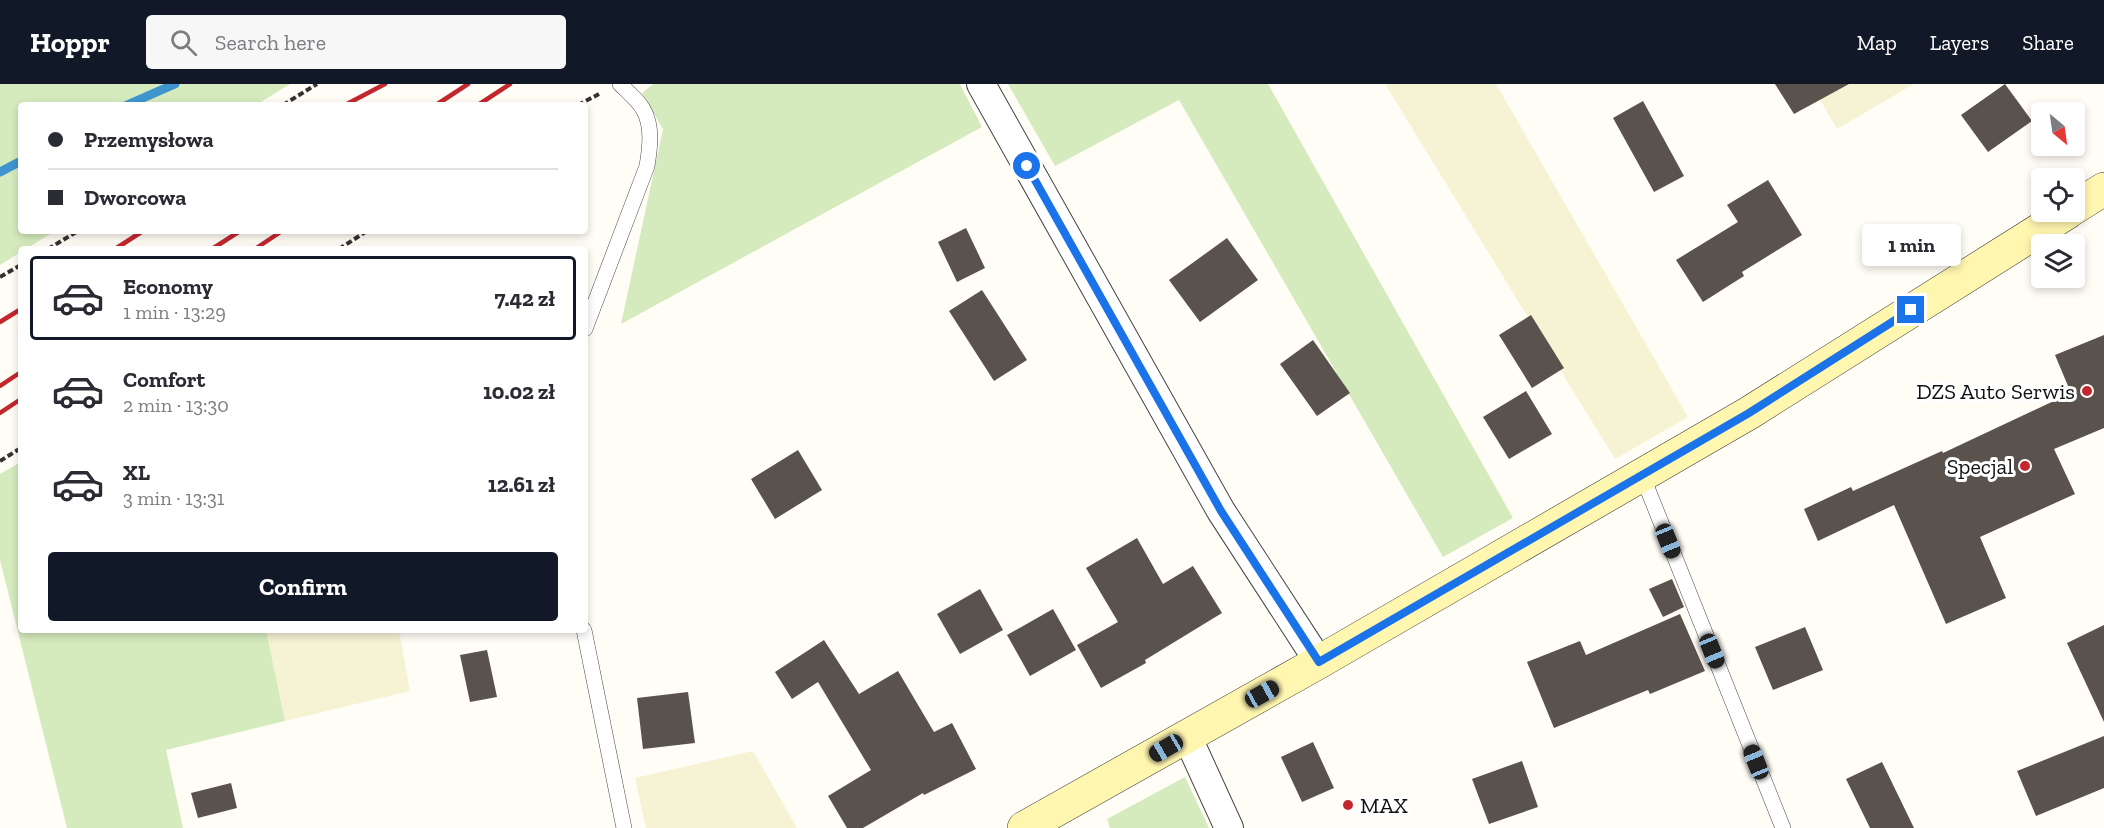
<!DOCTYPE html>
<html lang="en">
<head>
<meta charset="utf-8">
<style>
	:root { --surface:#fff; --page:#f7f7f7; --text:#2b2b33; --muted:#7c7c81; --line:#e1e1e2; --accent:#111827 }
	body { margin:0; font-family:"Zilla Slab",serif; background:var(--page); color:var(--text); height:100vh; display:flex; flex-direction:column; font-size:22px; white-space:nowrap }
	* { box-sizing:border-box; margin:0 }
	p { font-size:20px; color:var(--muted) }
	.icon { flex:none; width:33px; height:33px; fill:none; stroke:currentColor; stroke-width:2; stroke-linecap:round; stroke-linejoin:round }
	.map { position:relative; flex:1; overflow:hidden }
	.sheet { position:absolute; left:18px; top:162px; width:570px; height:387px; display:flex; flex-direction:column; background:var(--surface); border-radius:6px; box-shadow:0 3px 9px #0003 }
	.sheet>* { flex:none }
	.banner { position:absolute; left:18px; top:18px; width:570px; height:132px; border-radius:6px; box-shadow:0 3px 9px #0003; display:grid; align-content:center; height:132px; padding:0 30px; background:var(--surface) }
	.needle { width:39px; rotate:151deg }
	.buttons { position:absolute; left:2031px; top:18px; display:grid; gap:12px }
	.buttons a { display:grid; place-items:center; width:54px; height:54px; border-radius:6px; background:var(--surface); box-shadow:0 3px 9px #0003; font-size:30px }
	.end { position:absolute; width:27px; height:27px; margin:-14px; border:8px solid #1a73e8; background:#fff; box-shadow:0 0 0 3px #fff }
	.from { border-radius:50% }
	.bubble { position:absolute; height:42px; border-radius:6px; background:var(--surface); box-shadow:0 3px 9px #0003; font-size:20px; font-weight:800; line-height:42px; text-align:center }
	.car { position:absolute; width:18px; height:36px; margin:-18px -9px; border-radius:8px; box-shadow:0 0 4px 2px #0007; background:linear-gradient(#222 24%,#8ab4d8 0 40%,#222 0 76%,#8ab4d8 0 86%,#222 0) }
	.banner b { display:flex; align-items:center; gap:21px; height:57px; font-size:22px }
	.banner b+b { border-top:2px solid var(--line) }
	.banner i { width:15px; height:15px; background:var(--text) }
	ul { padding:10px 0 0; list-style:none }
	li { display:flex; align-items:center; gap:18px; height:84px; margin:0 12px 9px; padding:0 18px; border:3px solid transparent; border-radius:6px }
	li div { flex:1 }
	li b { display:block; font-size:22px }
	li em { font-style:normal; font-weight:800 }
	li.on { border-color:var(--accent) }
	li>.icon { width:54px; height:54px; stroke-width:1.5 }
	.primary-button { display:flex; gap:12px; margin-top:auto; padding:12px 30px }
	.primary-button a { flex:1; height:69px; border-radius:6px; background:var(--accent); color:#fff; font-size:24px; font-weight:800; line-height:69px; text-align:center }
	header { display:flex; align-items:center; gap:36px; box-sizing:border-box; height:84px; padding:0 30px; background:var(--accent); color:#fff }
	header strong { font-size:28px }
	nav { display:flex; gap:33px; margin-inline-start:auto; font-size:21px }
	.search { width:420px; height:54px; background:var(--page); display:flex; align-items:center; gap:15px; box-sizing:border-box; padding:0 21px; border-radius:6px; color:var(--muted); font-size:22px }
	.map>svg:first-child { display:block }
</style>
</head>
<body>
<header>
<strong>Hoppr</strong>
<div class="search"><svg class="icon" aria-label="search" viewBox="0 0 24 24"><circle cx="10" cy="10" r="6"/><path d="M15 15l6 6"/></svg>Search here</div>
<nav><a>Map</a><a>Layers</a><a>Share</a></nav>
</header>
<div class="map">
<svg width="2104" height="744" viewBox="0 0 2104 744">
	<rect width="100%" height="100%" fill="#fffdf5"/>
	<g fill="#f6f3d4">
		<path d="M1385 0H1496L1688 333 1615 375Z"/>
		<path d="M1811 0H1914L1837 45Z"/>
		<path d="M266 546H399L410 607 285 637Z"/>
		<path d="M753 667 797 744H646L635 694Z"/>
	</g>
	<g fill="#d5ebbd">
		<path d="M0 0H290L256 21H21V147H55L26 165H21V168L0 181Z"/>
		<path d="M653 0H960L982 43 621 240 663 45 642 9Z"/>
		<path d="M1008 0H1268L1513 434 1443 473 1179 16 1055 82Z"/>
		<path d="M21 378V546H266L285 637 166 666 183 744H67L0 476V390Z"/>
		<path d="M1185 693 1209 744H1110L1107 735Z"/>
	</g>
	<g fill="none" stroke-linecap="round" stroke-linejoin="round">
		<g stroke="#3f96cf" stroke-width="9">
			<path d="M127 21 175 0"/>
			<path d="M0 88 21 77"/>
		</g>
	</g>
	<g fill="#5a524d">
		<path d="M1775 0H1849L1794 30Z"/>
		<path d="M2005 0 2032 37 1988 68 1961 31Z"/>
		<path d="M1643 17 1684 92 1654 108 1613 34Z"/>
		<path d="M1768 96 1802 151 1742 188 1744 192 1703 218 1676 176 1738 138 1727 121Z"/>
		<path d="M966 144 985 184 957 198 938 158Z"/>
		<path d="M1227 154 1258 196 1200 238 1169 196Z"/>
		<path d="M982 206 1027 276 994 297 949 227Z"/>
		<path d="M1531 231 1564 284 1532 304 1499 251Z"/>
		<path d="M2104 251V344L2054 365 2075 410 1980 453 2006 514 1946 540 1894 421 1818 457 1804 425 1851 403 1853 407 1942 367 1943 369 2071 309 2055 271Z"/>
		<path d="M1313 256 1350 309 1317 332 1280 280Z"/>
		<path d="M1526 307 1552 350 1509 375 1483 333Z"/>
		<path d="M798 366 822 406 775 435 751 395Z"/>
		<path d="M1137 454 1163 500 1193 482 1222 529 1145 576 1146 579 1101 604 1077 561 1118 538 1086 484Z"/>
		<path d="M1672 495 1684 523 1663 533 1649 505Z"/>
		<path d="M980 505 1003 546 960 570 937 530Z"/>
		<path d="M1053 525 1076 566 1030 592 1007 551Z"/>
		<path d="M1680 530 1705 587 1650 610 1648 606 1554 644 1527 578 1580 557 1586 571Z"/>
		<path d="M2104 541V638L2067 559Z"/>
		<path d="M1805 543 1823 586 1773 606 1755 563Z"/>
		<path d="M824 556 859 610 898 587 934 648 952 639 976 685 924 711 923 709 863 744H847L828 712 871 686 818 598 792 615 775 588Z"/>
		<path d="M487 566 497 613 470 618 460 571Z"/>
		<path d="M688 608 695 659 643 665 637 614Z"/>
		<path d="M2104 652V704L2036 732 2017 687Z"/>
		<path d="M1313 658 1334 704 1302 718 1281 673Z"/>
		<path d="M1522 677 1538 723 1489 740 1472 695Z"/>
		<path d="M1882 678 1914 744H1870L1846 695Z"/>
		<path d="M231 699 237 724 198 734 191 709Z"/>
	</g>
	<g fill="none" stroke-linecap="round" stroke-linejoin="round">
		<g stroke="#444" stroke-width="16">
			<g id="lane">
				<path d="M585 245 647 82C650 64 653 42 643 25 638 16 628 8 620 0"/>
				<path d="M1642 391 1783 744"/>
				<path d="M584 546 624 744"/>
			</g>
		</g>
		<g stroke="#444" stroke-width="30">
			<g id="street">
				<path d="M981 0 1221 427 1319 578"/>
				<path d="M1187 652 1229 744"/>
			</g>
		</g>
		<g stroke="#333" stroke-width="34">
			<g id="secondary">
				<path d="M2074 124 2104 105"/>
				<path d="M1024 744 1319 578 1749 329 2068 128"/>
			</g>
		</g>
		<g stroke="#333" stroke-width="4" stroke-dasharray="6 3" stroke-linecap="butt">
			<path d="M283 21 317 0"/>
			<path d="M578 21 599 10"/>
			<path d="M48 165 78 147"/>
			<path d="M339 165 367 147"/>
			<path d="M0 193 21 181"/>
			<path d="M0 377 21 364"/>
		</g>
		<use href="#lane" stroke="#fff" stroke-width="15"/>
		<use href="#street" stroke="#fff" stroke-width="28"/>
		<use href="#secondary" stroke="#fff6b0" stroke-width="33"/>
		<g stroke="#c4262e" stroke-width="4.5">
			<path d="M345 21 385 0"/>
			<path d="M436 21 468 0"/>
			<path d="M478 21 510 0"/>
			<path d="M115 165 143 147"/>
			<path d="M212 165 240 147"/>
			<path d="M255 165 282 147"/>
			<path d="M0 238 21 225"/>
			<path d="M0 302 21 288"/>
			<path d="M0 329 21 315"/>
		</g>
	</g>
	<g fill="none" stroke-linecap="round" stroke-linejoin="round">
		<path stroke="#1a73e8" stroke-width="8" d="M1027 82 1221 427 1319 578 1749 329 1911 226"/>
	</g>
	<g fill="#c4262e" stroke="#fff" stroke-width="2">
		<circle cx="2087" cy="307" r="6"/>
		<circle cx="2025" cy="382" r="6"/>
		<circle cx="1348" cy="721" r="6"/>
	</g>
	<g text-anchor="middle" stroke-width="6" stroke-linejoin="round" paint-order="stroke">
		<g font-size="22" fill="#111" stroke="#fff" text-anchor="end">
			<text x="2075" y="315">DZS Auto Serwis</text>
			<text x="2013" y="390">Specjal</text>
			<text x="1360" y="729" text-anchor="start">MAX</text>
		</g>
	</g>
</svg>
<div class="buttons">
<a><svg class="needle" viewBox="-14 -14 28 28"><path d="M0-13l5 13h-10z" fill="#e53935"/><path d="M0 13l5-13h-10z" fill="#7c7c81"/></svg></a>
<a><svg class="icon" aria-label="locate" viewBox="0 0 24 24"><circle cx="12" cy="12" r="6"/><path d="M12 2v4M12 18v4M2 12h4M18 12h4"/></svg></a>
<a><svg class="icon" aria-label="layers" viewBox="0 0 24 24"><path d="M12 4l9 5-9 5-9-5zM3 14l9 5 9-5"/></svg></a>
</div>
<i class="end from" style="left:1027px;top:82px"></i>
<i class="end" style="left:1911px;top:226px"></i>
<div class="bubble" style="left:1862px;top:140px;width:99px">1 min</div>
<i class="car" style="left:1668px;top:457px;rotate:158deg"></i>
<i class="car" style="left:1712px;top:567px;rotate:158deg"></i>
<i class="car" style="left:1262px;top:610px;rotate:61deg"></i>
<i class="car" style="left:1166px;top:664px;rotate:240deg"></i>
<i class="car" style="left:1756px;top:678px;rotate:338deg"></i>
<div class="banner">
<b><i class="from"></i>Przemysłowa</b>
<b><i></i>Dworcowa</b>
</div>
<section class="sheet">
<ul>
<li class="on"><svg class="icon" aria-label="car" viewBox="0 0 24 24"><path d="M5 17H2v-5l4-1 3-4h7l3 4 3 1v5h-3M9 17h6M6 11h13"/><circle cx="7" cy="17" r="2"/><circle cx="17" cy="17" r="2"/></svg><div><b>Economy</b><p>1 min · 13:29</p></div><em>7.42 zł</em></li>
<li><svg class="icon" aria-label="car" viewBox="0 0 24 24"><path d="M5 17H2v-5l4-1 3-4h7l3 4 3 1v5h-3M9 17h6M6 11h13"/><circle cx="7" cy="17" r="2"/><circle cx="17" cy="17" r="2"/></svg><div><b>Comfort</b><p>2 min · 13:30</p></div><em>10.02 zł</em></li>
<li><svg class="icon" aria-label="car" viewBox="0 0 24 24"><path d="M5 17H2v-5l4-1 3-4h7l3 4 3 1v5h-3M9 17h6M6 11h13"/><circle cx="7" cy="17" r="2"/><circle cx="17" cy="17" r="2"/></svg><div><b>XL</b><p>3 min · 13:31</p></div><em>12.61 zł</em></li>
</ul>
<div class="primary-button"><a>Confirm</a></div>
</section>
</div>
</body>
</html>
